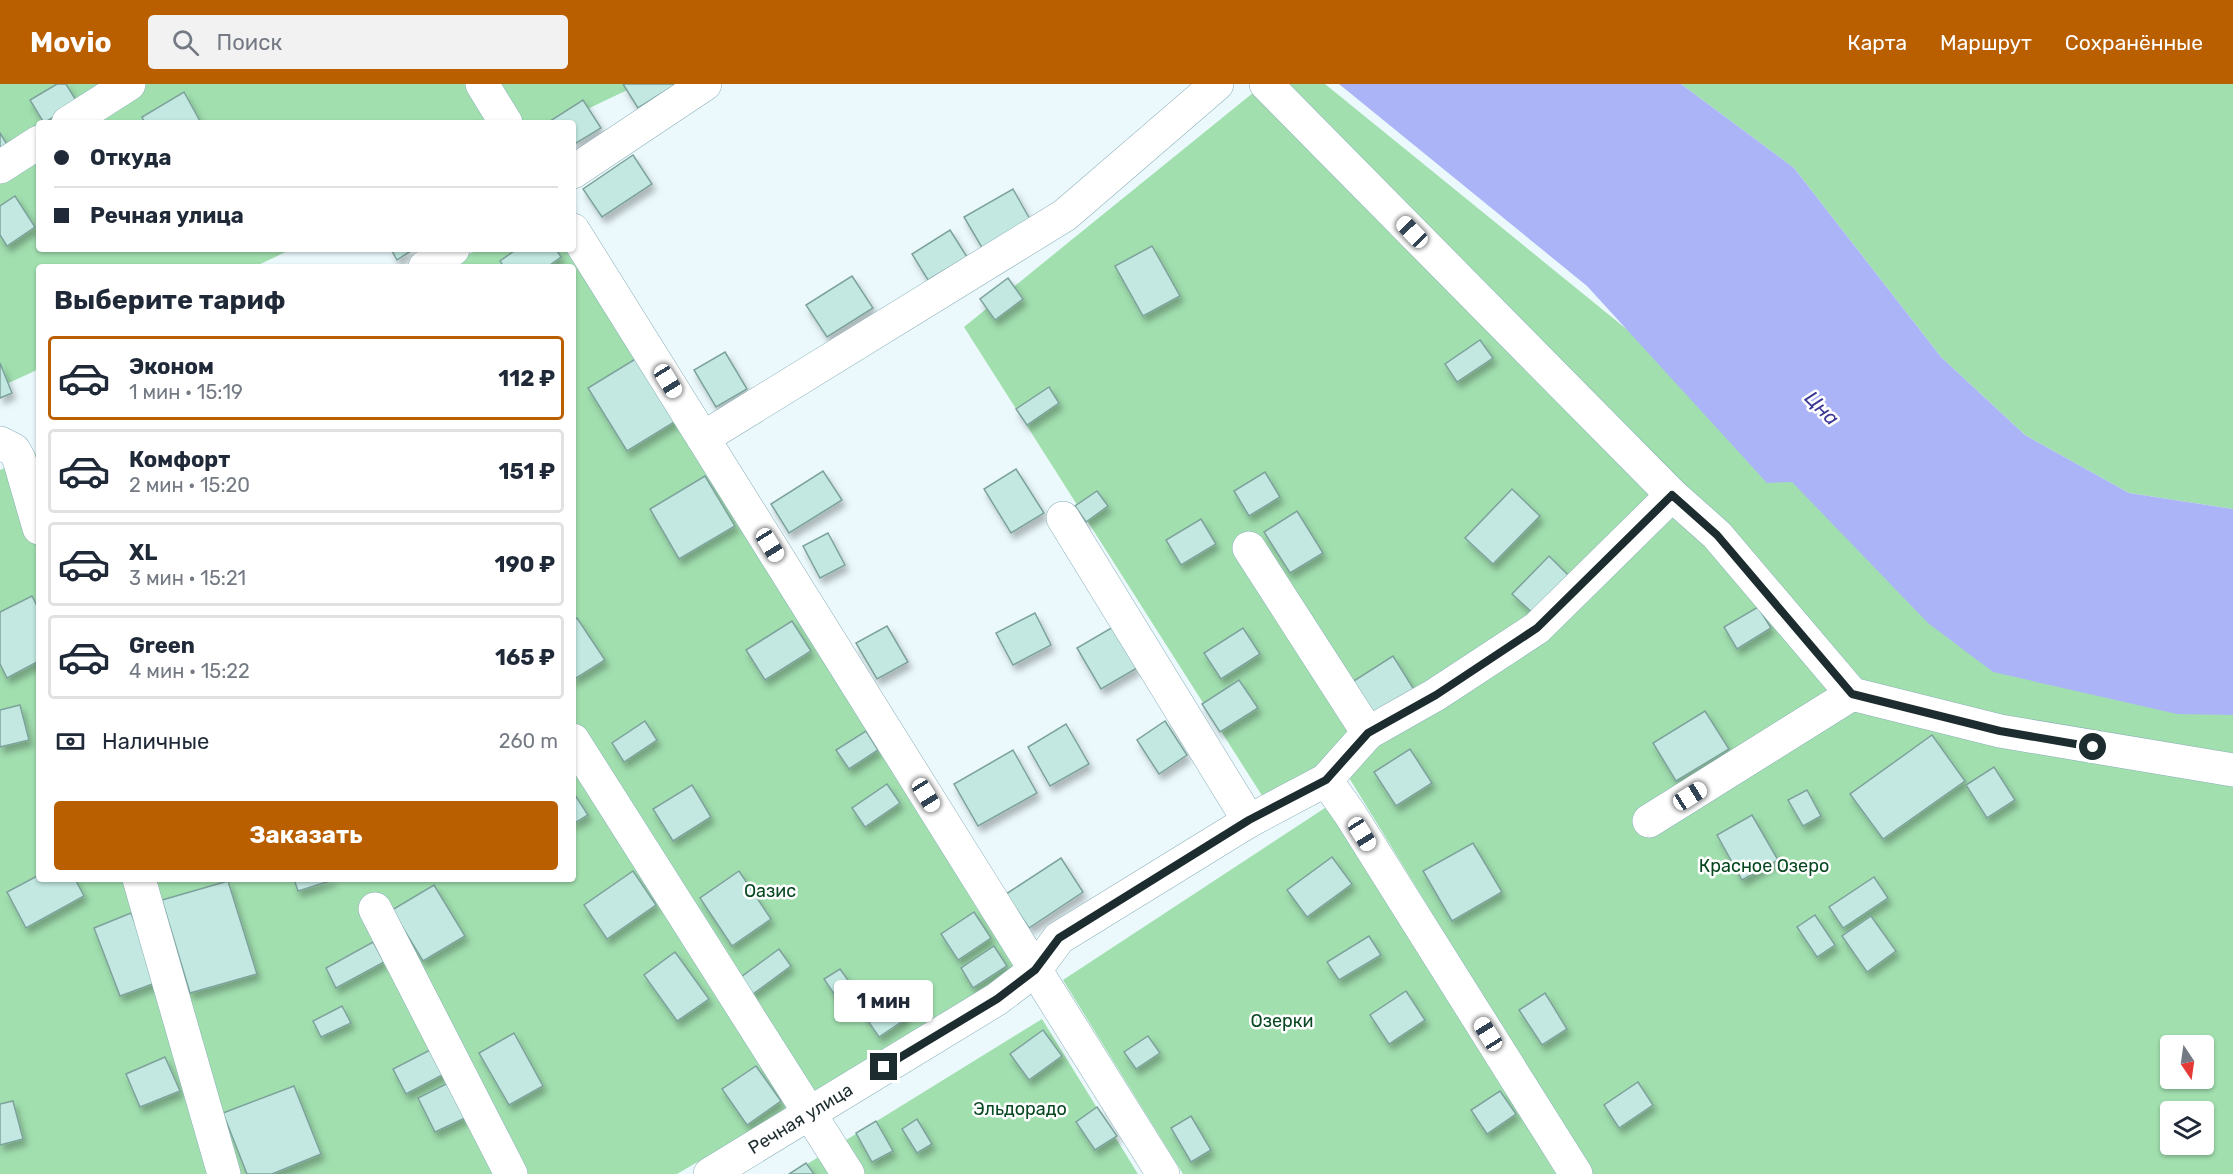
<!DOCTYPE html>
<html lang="ru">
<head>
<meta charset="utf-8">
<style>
	:root { --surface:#fff; --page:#f2f2f3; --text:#1f2937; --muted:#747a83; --line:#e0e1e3; --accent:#b95f00 }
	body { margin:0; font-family:Rubik,sans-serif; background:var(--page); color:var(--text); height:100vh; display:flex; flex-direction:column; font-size:22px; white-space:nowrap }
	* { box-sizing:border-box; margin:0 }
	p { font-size:20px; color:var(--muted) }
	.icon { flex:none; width:33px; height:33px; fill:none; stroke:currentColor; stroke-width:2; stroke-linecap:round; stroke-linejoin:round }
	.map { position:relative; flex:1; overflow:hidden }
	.drawer { position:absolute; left:36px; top:180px; width:540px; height:618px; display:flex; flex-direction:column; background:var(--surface); border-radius:6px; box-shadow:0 2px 4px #0004 }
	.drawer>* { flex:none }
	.guide { position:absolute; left:36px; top:36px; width:540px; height:132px; border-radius:6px; box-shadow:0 2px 4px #0004; display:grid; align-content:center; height:132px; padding:0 18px; background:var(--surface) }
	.needle { width:39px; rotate:167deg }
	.buttons { position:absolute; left:2160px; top:951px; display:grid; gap:12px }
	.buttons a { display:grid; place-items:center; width:54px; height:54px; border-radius:6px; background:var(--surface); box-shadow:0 2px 4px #0004; font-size:30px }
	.end { position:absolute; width:27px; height:27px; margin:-14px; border:8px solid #1d2c2f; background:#fff; box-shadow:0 0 0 3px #fff }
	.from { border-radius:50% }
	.bubble { position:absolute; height:42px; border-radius:6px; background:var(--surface); box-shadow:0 2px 4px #0004; font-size:20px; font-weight:700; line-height:42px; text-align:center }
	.car { position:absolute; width:18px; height:36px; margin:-18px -9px; border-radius:8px; box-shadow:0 0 4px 2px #0007; background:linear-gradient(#fff 24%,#345 0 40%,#fff 0 76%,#345 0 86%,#fff 0) }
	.guide b { display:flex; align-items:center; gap:21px; height:57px; font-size:22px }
	.guide b+b { border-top:2px solid var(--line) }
	.guide i { width:15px; height:15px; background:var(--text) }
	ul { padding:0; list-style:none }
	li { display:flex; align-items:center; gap:18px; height:84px; margin:0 12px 9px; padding:0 6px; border:3px solid var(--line); border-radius:6px }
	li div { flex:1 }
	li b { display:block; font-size:22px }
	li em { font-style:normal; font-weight:700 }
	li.on { border-color:var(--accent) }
	li>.icon { width:54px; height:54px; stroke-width:1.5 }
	h2 { padding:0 18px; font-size:27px; line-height:72px }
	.pay { display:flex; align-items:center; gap:15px; height:66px; padding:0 18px; font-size:22px }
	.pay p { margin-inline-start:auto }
	.button { display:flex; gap:12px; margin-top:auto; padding:12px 18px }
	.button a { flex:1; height:69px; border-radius:6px; background:var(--accent); color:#fff; font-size:24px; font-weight:700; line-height:69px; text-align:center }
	header { display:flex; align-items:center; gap:36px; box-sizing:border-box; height:84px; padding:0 30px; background:var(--accent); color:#fff }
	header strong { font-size:28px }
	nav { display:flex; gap:33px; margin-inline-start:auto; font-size:21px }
	.search { width:420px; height:54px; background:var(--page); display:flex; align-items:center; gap:15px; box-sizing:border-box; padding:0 21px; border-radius:6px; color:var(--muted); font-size:22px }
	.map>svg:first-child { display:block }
</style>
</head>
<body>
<header>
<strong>Movio</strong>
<div class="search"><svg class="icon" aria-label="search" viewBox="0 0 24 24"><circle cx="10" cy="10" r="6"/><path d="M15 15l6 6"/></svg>Поиск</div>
<nav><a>Карта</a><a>Маршрут</a><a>Сохранённые</a></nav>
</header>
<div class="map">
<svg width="2233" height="1090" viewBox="0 0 2233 1090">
	<defs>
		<filter id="shadow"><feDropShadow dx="3.5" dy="6" stdDeviation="3" flood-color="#0004"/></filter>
	</defs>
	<rect width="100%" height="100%" fill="#ebf9fd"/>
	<g fill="#a1dfaf" fill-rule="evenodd">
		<path d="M0 0H640L558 39H39V165H292L254 183H39V285L0 303Z"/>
		<path d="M1264 0H1325L1779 369 2233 603V1090H1592L1340 679 1268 721 964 243ZM2170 962H2204V994H2170ZM2170 1028H2204V1060H2170Z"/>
		<path d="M1681 0H2233V425L2129 409 2025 351 1941 273 1794 84Z"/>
		<path d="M573 128 1045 874 677 1090H0V386L39 368V795H573V183H441L480 165H573Z"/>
		<path d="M1331 720 1556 1090H1183L1063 896Z"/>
		<path d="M1042 935 1138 1090H791Z"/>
	</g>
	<path fill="#acb4f8" d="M1339 0H1681L1794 84 1941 273 2025 351 2129 409 2233 425V631L2177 630 1993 588 1928 539 1792 398 1767 399 1587 202Z"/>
	<g fill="#c2e8e1" stroke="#7da29b" stroke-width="1.5" filter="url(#shadow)">
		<path d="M57 0H66L77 18 44 39 30 16Z"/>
		<path d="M623 0H674L675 1 638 24Z"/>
		<path d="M184 8 201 39H145L142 33Z"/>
		<path d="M583 16 601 44 573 61V39H547Z"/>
		<path d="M0 49 11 67 0 74Z"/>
		<path d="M633 71 652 100 602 133 583 105Z"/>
		<path d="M1013 105 1032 139 984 167 964 133Z"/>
		<path d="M15 112 35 143 7 162 0 151V122Z"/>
		<path d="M950 146 967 173 928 196 912 170Z"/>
		<path d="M1152 162 1180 212 1143 232 1115 182Z"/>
		<path d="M391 165H414L397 176Z"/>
		<path d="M517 165H556L561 173 547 183H504L500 177Z"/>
		<path d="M852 192 873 224 827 253 806 221Z"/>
		<path d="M1008 194 1023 215 995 236 980 215Z"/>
		<path d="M1480 256 1493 274 1457 298 1445 280Z"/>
		<path d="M725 268 747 305 716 323 694 286Z"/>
		<path d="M637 274 676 337 627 367 588 304Z"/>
		<path d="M0 279 12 309 0 314Z"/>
		<path d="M1049 303 1059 319 1027 341 1016 325Z"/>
		<path d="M1016 385 1044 429 1011 449 984 405Z"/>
		<path d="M823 387 842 416 789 449 771 420Z"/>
		<path d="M1265 388 1280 413 1249 432 1234 407Z"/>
		<path d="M705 392 735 442 679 475 650 425Z"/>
		<path d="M1512 405 1540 432 1493 480 1465 454Z"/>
		<path d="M1097 407 1108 422 1086 438 1075 422Z"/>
		<path d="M1297 427 1323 469 1290 489 1264 448Z"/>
		<path d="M1201 435 1216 460 1181 481 1166 456Z"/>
		<path d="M828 449 845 481 820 494 803 462Z"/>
		<path d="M1549 472 1572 495 1536 532 1512 510Z"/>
		<path d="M32 512 39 526V577L7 594 0 580V528Z"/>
		<path d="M1758 523 1771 544 1737 565 1724 543Z"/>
		<path d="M1035 529 1051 561 1013 581 996 549Z"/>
		<path d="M577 534 605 576 573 596V537Z"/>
		<path d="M792 537 811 567 765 596 746 566Z"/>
		<path d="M887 542 908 578 877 595 856 559Z"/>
		<path d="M1113 543 1137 584 1101 605 1077 564Z"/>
		<path d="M1243 544 1260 570 1221 595 1204 569Z"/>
		<path d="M1393 572 1418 612 1374 639 1349 600Z"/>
		<path d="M1239 596 1258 624 1220 648 1202 620Z"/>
		<path d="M20 621 29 656 0 663V626Z"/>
		<path d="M1705 627 1729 665 1676 697 1653 659Z"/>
		<path d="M645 637 657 656 624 678 612 659Z"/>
		<path d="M1165 637 1187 671 1159 690 1137 656Z"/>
		<path d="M1066 640 1089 680 1050 702 1028 663Z"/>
		<path d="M866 647 878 666 849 685 836 666Z"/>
		<path d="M1932 651 1965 697 1883 755 1850 710Z"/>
		<path d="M1410 665 1432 699 1396 722 1374 688Z"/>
		<path d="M1013 666 1037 709 978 742 954 700Z"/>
		<path d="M1994 683 2015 716 1987 734 1966 701Z"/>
		<path d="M887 700 900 719 865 743 852 724Z"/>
		<path d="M692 701 711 733 673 757 653 725Z"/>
		<path d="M1807 706 1821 732 1803 742 1788 716Z"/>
		<path d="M573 708 588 731 573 740Z"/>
		<path d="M1752 731 1778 776 1742 796 1717 751Z"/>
		<path d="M1473 759 1502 808 1452 837 1423 787Z"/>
		<path d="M1332 773 1352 800 1307 833 1287 806Z"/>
		<path d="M1061 774 1083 808 1029 844 1006 810Z"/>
		<path d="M633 787 656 821 607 855 584 821Z"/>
		<path d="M739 787 771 835 732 862 700 814Z"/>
		<path d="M39 791V795H75L84 812 26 844 7 808Z"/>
		<path d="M1874 793 1888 814 1843 844 1829 823Z"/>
		<path d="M294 795H333V796L298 807Z"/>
		<path d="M228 797 257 890 190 909 162 816Z"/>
		<path d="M434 801 465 852 423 877 392 826Z"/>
		<path d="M974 828 991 854 958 876 941 850Z"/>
		<path d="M131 829 158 898 120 912 94 844Z"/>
		<path d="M1815 831 1835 861 1817 873 1797 843Z"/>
		<path d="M1871 832 1896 867 1867 888 1842 852Z"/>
		<path d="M1369 852 1381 871 1339 896 1327 878Z"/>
		<path d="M373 858 384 878 336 904 326 884Z"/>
		<path d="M994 862 1007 882 973 904 961 884Z"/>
		<path d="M779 865 791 882 753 910 741 893Z"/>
		<path d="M675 868 709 915 677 937 644 891Z"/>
		<path d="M840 885 857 909 841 920 824 895Z"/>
		<path d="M1406 907 1425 936 1389 960 1370 931Z"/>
		<path d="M1545 909 1567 945 1542 961 1519 926Z"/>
		<path d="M891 912 907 934 879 953 864 931Z"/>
		<path d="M342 922 351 939 321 953 313 937Z"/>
		<path d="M1043 946 1062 972 1029 996 1010 970Z"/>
		<path d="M514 949 543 1002 509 1021 479 969Z"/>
		<path d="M1148 952 1160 969 1136 985 1124 968Z"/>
		<path d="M434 964 446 989 406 1010 393 985Z"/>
		<path d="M165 973 180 1007 140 1023 126 990Z"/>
		<path d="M756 982 781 1017 747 1041 722 1005Z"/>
		<path d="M1638 998 1653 1021 1619 1044 1604 1021Z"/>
		<path d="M448 999 465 1034 435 1048 418 1014Z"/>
		<path d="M294 1002 321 1070 272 1090H247L223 1029Z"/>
		<path d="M1500 1007 1516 1030 1487 1050 1471 1026Z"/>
		<path d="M13 1017 23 1055 0 1061V1020Z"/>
		<path d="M1097 1023 1117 1052 1095 1066 1076 1038Z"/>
		<path d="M1191 1032 1211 1066 1191 1078 1171 1044Z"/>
		<path d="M917 1035 932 1060 917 1069 902 1045Z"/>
		<path d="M876 1037 893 1067 872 1078 856 1049Z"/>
		<path d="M806 1079 814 1090H789Z"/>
	</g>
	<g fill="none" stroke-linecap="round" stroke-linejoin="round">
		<g stroke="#8cb0b9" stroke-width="34">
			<g id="minor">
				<path d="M482 0 506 39"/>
				<path d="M1266 0 1672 411 1717 451 1852 610 2000 647 2233 686"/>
				<path d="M68 39 129 0"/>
				<path d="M0 83 39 58"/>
				<path d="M573 88 705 0"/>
				<path d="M573 146 1163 1090"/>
				<path d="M425 183 453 165"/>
				<path d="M703 354 1065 131 1217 0"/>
				<path d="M0 359 14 366 19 375 39 444"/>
				<path d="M1063 434 1249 737"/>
				<path d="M1249 464 1368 649"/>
				<path d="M573 656 848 1090"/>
				<path d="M1326 696 1350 730 1576 1090"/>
				<path d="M1649 737 1852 610"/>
				<path d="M139 795 224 1090"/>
				<path d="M375 825 511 1090"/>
				<path id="s1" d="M710 1090 997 915 1035 886 1059 854 1249 737 1326 696 1368 649 1435 611 1537 544 1672 411"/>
			</g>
		</g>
		<use href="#minor" stroke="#fff" stroke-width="33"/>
	</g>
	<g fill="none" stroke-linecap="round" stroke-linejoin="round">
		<path stroke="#1d2c2f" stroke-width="8" d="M884 983 997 915 1035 886 1059 854 1249 736 1326 696 1368 649 1436 611 1537 544 1672 411 1717 451 1852 610 2000 647 2093 663"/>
	</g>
	<g text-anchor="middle" stroke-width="5" stroke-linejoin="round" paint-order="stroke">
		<g font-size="18" fill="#074821" stroke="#fff">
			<text x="1764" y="788">Красное Озеро</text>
			<text x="770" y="813">Оазис</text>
			<text x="1282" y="943">Озерки</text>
			<text x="1020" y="1031">Эльдорадо</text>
		</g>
		<g font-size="18" fill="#1d2c2f" stroke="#fff">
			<text dy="6" stroke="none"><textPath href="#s1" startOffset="106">Речная улица</textPath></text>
		</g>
		<g font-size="20" font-style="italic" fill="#3a3795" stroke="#fff">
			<text transform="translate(1822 324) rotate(45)" y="7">Цна</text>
		</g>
	</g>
</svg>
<div class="buttons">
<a><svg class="needle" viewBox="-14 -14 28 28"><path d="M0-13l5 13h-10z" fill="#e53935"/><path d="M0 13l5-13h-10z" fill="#747a83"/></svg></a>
<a><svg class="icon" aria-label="layers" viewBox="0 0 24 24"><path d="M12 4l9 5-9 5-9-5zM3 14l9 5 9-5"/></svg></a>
</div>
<i class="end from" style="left:2093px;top:663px"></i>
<i class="end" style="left:884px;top:983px"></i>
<div class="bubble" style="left:834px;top:896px;width:99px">1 мин</div>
<i class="car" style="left:1412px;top:148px;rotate:316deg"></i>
<i class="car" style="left:668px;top:297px;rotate:148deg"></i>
<i class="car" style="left:770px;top:461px;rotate:148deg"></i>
<i class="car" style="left:926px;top:711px;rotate:148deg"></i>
<i class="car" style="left:1690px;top:712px;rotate:58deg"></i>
<i class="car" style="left:1362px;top:750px;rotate:148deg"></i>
<i class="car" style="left:1488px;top:950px;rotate:328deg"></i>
<div class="guide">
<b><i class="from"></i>Откуда</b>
<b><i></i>Речная улица</b>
</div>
<section class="drawer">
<h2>Выберите тариф</h2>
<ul>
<li class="on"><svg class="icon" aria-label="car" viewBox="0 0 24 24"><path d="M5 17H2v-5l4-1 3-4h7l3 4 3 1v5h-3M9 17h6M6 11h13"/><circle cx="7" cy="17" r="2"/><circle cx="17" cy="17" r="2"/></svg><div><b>Эконом</b><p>1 мин · 15:19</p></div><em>112 ₽</em></li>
<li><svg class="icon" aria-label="car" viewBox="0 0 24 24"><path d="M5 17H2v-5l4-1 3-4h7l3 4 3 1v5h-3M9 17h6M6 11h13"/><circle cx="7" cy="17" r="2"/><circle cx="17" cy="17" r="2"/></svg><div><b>Комфорт</b><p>2 мин · 15:20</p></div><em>151 ₽</em></li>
<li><svg class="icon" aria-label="car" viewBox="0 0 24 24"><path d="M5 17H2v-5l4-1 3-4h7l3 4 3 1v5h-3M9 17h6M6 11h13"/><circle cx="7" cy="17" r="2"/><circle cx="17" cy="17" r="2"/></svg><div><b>XL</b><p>3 мин · 15:21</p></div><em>190 ₽</em></li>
<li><svg class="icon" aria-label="car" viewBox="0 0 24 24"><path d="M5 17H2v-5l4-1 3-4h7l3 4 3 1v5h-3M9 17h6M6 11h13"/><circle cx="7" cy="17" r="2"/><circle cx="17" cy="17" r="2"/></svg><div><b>Green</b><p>4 мин · 15:22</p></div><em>165 ₽</em></li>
</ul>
<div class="pay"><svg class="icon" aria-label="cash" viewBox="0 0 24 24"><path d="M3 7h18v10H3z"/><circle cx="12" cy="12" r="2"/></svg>Наличные<p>260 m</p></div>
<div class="button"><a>Заказать</a></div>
</section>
</div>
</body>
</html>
